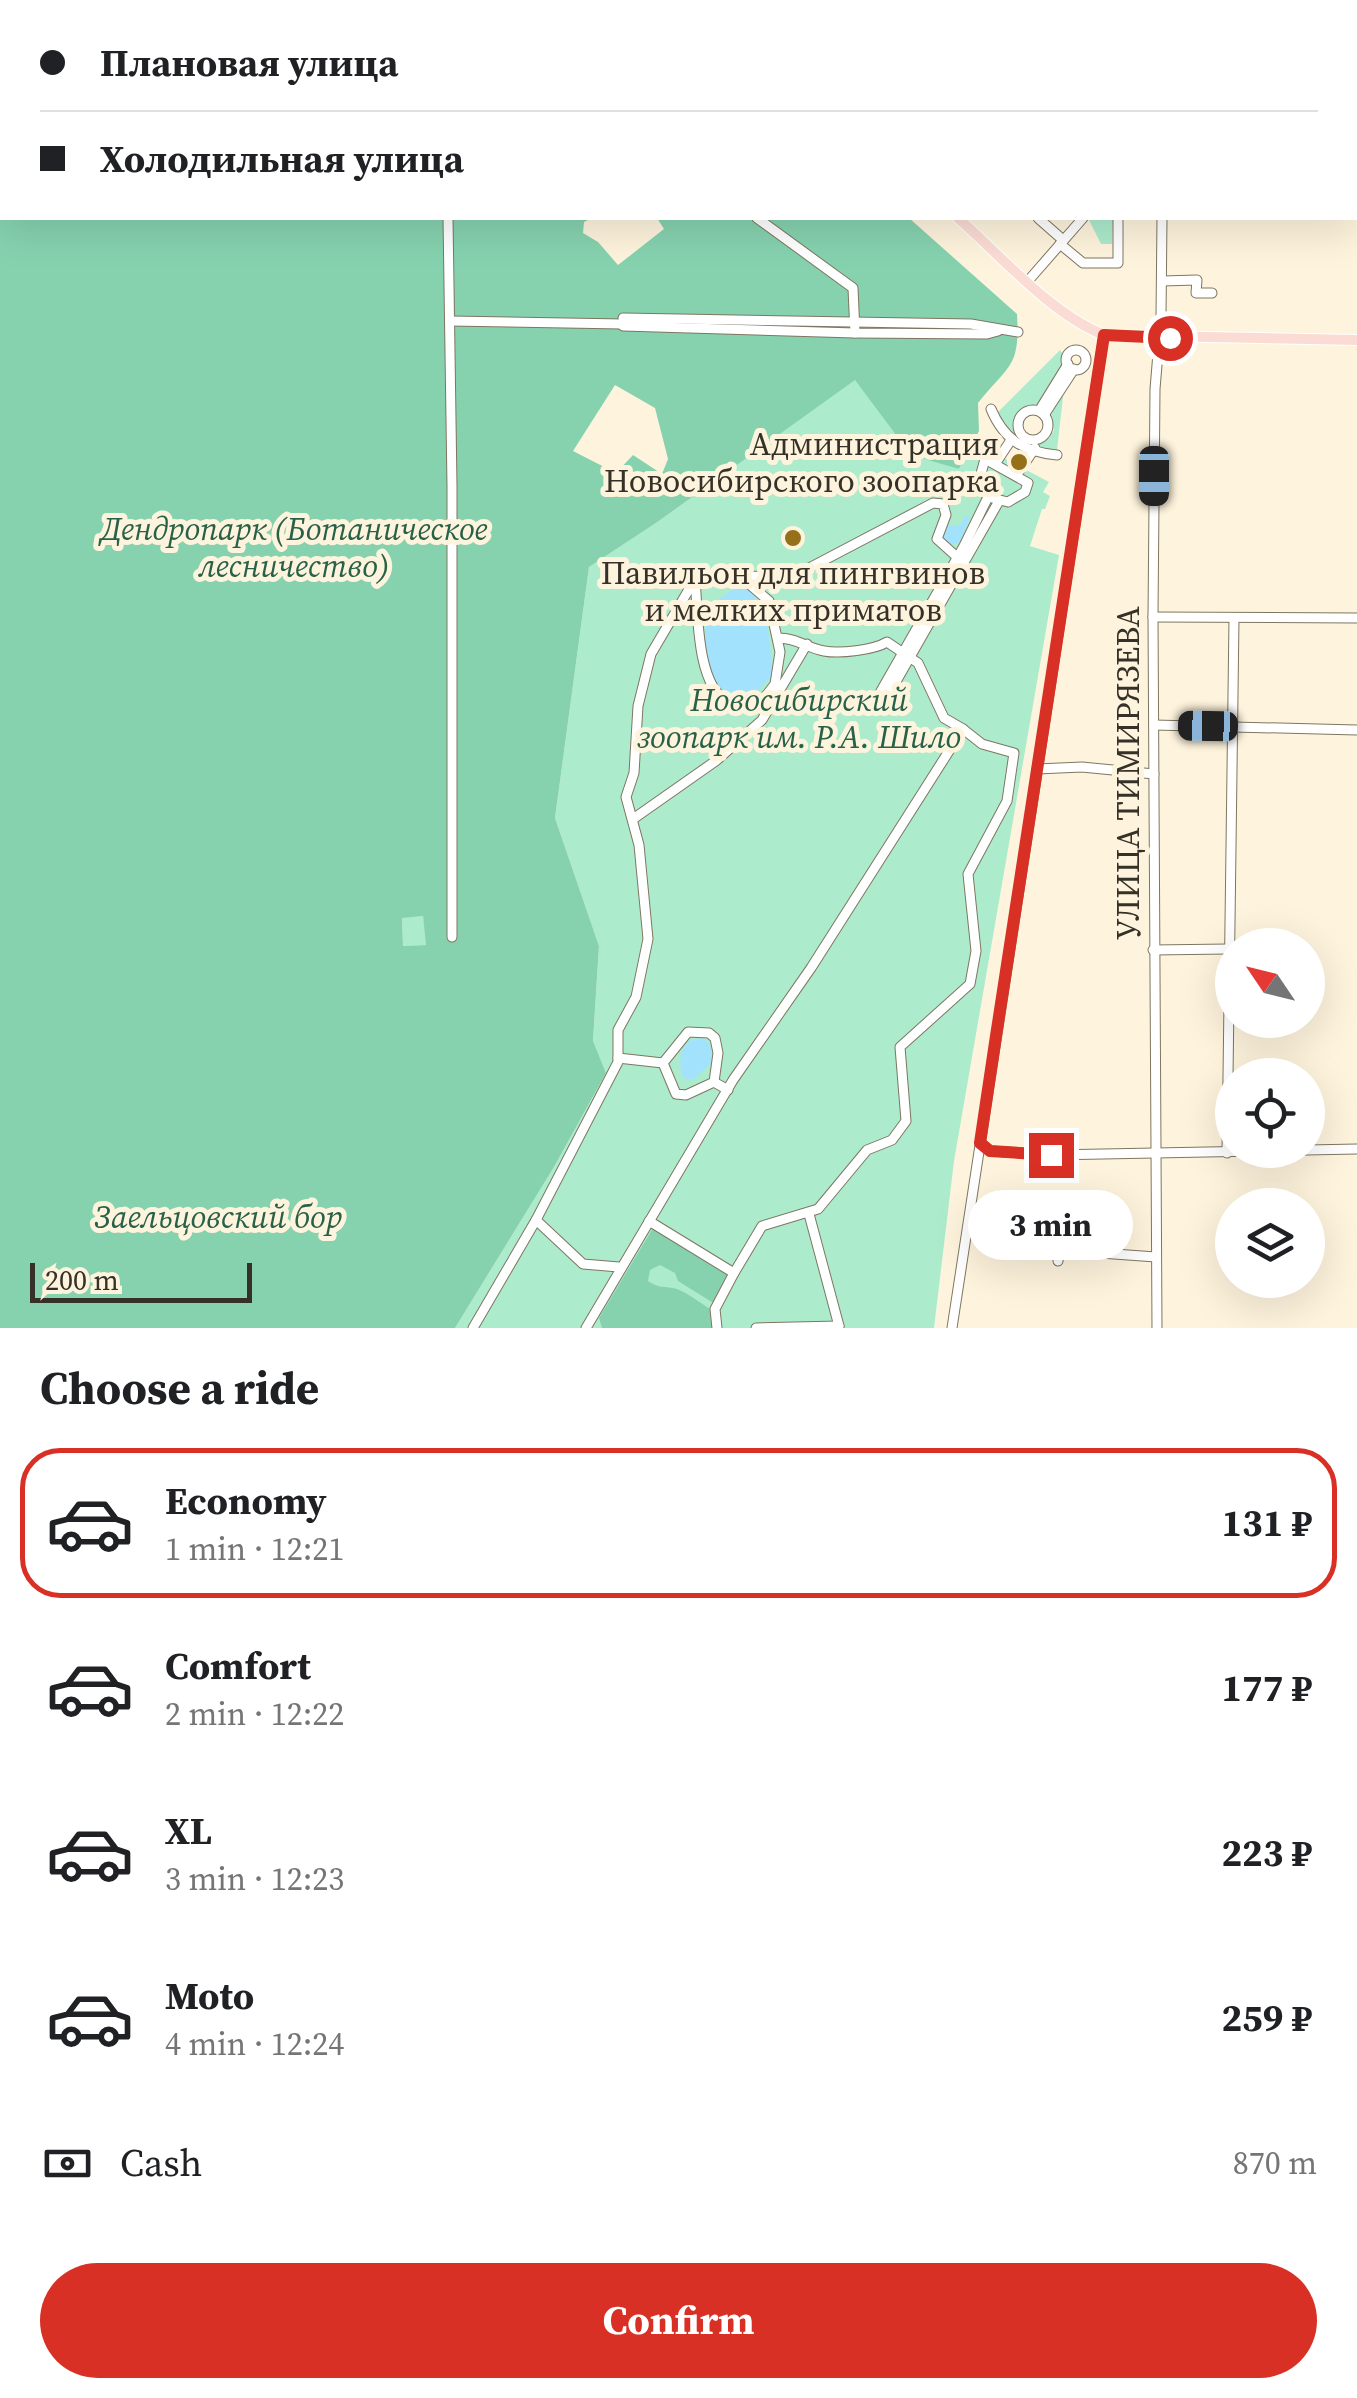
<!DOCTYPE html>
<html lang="en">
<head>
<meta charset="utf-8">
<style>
	:root { --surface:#fff; --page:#f6f6f6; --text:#202124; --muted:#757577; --line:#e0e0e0; --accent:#d93025 }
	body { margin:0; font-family:"Source Serif 4",serif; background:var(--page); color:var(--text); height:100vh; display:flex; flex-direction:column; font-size:38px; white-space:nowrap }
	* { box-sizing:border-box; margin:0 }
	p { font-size:32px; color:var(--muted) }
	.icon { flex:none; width:55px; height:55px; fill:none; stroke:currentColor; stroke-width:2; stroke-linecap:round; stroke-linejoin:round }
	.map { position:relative; height:1328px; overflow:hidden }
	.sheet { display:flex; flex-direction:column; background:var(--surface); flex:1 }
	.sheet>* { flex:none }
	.hud { position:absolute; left:0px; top:0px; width:1358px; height:220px; box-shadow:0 10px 40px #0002; display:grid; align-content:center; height:220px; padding:0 40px; background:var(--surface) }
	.needle { width:65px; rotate:305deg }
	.buttons { position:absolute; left:1215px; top:928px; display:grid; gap:20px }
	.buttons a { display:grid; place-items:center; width:110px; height:110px; border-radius:50%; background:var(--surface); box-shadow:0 10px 40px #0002; font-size:50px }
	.scale { position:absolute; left:30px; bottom:25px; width:222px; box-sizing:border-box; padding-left:10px; border:5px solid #353128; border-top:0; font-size:28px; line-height:35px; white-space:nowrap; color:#353128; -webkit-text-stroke:8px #fef4dd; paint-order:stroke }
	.end { position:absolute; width:45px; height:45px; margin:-22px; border:12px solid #d93025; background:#fff; box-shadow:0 0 0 5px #fff }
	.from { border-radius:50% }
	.bubble { position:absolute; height:70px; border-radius:35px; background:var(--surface); box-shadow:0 10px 40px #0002; font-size:32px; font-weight:700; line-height:70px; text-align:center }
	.car { position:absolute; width:30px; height:60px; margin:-30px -15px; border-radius:12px; box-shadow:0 0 8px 2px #0007; background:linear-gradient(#222 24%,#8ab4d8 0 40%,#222 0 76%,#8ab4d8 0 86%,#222 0) }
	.hud b { display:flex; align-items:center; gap:35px; height:95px; font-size:38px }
	.hud b+b { border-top:2px solid var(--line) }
	.hud i { width:25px; height:25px; background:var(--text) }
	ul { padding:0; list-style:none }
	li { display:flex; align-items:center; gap:30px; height:150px; margin:0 20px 15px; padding:0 20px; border:5px solid transparent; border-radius:40px }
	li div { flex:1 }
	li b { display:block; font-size:38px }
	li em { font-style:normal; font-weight:700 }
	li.on { border-color:var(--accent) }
	li>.icon { width:90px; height:90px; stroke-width:1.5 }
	h2 { padding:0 40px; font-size:45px; line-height:120px }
	.pay { display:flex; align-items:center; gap:25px; height:110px; padding:0 40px; font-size:38px }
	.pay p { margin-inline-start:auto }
	.button { display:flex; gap:20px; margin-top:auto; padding:20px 40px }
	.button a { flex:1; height:115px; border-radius:60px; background:var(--accent); color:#fff; font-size:40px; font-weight:700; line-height:115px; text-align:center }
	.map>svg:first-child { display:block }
</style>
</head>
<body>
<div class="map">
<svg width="1357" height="1328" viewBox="0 0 1357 1328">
	<rect width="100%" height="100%" fill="#fef4dd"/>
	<path fill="#f2e6fa" d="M1178 0H1357V126L1355 2H1178Z"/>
	<g fill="#adebcd">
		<path d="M1092 218H1113L1112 244H1101L1089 220Z"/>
		<path d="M1060 350 1065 357 1064 366 1039 405C1020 405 1009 416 1015 435L1006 430 996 414Z"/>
		<path d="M855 379 959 469 974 442 1049 482 1043 492 1050 496 1045 509H1042L1030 546 1059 555 954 1161 934 1328H455L554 1167 606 1073 593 1042 599 946 555 818 589 567 656 523Z"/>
		<path d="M1064 388 1057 450 1039 448 1037 446 1050 437 1054 430 1049 412Z"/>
		<path d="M423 916 427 945 403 946 402 917Z"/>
	</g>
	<g fill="#86d2af" fill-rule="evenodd">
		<path d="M0 0 671 2H2V218H592L584 222 583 233 598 242 618 265 664 229 657 218H909L1017 314C1020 368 1010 363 978 403L979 431 959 469 911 455 855 380 656 523 589 567 555 818 599 946 593 1041 606 1073 554 1167 455 1328H0ZM615 385 655 408 668 459 662 474 633 455 616 473 573 451ZM423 916 426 945 403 946 402 918Z"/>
		<path d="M653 1228 729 1275 715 1304 678 1281 675 1273 660 1265 650 1270 648 1281C659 1288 661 1286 673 1288 685 1290 701 1304 712 1310L713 1328H602L599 1318Z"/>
	</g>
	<g fill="#a2e2fc">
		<path d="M965 516H970L961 542 947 545 942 536 947 525H960Z"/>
		<path d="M744 585C771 607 769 643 773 676L752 696 734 699C729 695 719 689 716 684 712 678 711 667 709 661 700 626 708 597 744 585Z"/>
		<path d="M702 1038 710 1043 712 1062 694 1079 687 1080 682 1076C678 1058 680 1039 702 1038Z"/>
	</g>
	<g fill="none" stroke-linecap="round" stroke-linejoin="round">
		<g stroke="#7e7661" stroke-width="11">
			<g id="minor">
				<path d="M805 2 807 0"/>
				<path d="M943 2 945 0"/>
				<path d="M1167 2V0"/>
				<path d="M1355 145H1357"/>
				<path d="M448 218 452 486V937"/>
				<path d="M757 218 853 288 855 333 987 334 998 331"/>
				<path d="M1038 218 1063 240"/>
				<path d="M1060 244 1083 263H1118V218"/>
				<path d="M1028 281 1083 218"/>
				<path d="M1162 281 1197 280 1196 293H1212"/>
				<path d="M623 318 971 324 1018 332"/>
				<path d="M450 321 623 324"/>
				<path d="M623 326 855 333"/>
				<circle cx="1076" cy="360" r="10"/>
				<path d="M991 409C1004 440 1024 452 1057 455"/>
				<circle cx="1033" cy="425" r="15"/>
				<path d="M1039 411 1068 364"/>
				<path d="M1044 415 1074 369"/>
				<path d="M985 459 1028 483 1025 492 1008 502 988 497 979 481Z"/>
				<path d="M995 464 1011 440"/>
				<path d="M1016 476 1035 448"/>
				<path d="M740 576 769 601 780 652 775 684 765 697 750 707C743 705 733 704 727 701 696 685 698 610 695 579Z"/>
				<path d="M740 576 792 577 933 503 943 504 946 515 937 539 957 557"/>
				<path d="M1153 617 1357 618"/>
				<path d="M881 691 964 546 988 497"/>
				<path d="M886 699 999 501"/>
				<path d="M1154 725 1357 730"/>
				<path d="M1037 769 1082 767 1154 774"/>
				<path d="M633 819 717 760 762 720 807 644"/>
				<path d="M1153 950 1228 949"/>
				<path d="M618 1058 663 1063"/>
				<path d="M714 1082 718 1053 715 1038 709 1033 688 1032 663 1063 676 1094 686 1095 714 1082 728 1090"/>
				<path d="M981 1143 990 1151 1051 1155 1357 1149"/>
				<path d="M1227 1153 1234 618"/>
				<path d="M809 1214 839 1326"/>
				<path d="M649 1221 734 1273 715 1309 717 1328"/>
				<path d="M1058 1261 1061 1244 1086 1252 1156 1257"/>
				<path d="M619 1267 583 1264 536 1220 618 1062V1030L636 997 648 939 639 845 626 797 634 773 638 706 651 654 695 579"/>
				<path d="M734 1273 762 1226 818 1209 867 1150 892 1140 906 1121 900 1047 970 984 976 951 968 874 1007 801 1014 753 982 744 963 729"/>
				<path d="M473 1328 536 1220"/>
				<path d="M586 1328 733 1080 811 968 963 729 944 718 918 663 887 642C874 650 840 654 824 651 807 648 797 638 778 638"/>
				<path d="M756 1328 839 1326"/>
				<path d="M952 1328 1104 335"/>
				<path d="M1157 1328 1153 617 1155 389 1161 317 1162 218"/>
			</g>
		</g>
		<g stroke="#fff" stroke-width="12">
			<g id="major">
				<path d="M715 0 718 2"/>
				<path d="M958 218C1001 256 1051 314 1104 335L1357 340"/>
			</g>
		</g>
		<use href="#minor" stroke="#fff" stroke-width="9"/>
		<use href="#major" stroke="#fbdcd4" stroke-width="10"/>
	</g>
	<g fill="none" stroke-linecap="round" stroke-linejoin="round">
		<path stroke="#d93025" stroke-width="12" d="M1051 1155 990 1151 980 1143 996 1036 1104 335 1170 338"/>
	</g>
	<g fill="#957019" stroke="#fef4dd" stroke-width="4">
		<circle cx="1019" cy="462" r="10"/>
		<circle cx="793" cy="538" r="10"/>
	</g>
	<g text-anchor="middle" stroke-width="10" stroke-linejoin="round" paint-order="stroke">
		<g font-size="32" fill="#353128" stroke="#fef4dd" text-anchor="end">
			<text x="999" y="455">Администрация<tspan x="999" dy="37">Новосибирского зоопарка</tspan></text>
			<text x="793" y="584" text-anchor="middle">Павильон для пингвинов<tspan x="793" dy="37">и мелких приматов</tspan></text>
		</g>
		<g font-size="32" font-style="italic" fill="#276148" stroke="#fef4dd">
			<text x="294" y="540">Дендропарк (Ботаническое<tspan x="294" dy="37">лесничество)</tspan></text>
			<text x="799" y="711">Новосибирский<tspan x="799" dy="37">зоопарк им. Р.А. Шило</tspan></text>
			<text x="218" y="1228">Заельцовский бор</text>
		</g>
		<g font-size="32" fill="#353128" stroke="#fef4dd">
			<text transform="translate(1128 773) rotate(-90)" y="11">УЛИЦА ТИМИРЯЗЕВА</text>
		</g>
	</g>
</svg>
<div class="buttons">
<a><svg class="needle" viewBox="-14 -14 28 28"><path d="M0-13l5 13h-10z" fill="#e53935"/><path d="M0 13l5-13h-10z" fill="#757577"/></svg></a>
<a><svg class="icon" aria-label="locate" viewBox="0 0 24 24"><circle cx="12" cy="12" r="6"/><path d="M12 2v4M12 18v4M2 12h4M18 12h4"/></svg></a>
<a><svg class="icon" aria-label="layers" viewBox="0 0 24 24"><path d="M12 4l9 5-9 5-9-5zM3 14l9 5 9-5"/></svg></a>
</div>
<div class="scale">200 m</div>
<i class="end from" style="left:1170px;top:338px"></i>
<i class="end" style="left:1051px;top:1155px"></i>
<div class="bubble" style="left:968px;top:1190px;width:165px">3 min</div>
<i class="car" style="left:1154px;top:476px;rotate:180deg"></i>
<i class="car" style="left:1208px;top:726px;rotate:271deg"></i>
<div class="hud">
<b><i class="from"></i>Плановая улица</b>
<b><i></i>Холодильная улица</b>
</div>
</div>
<section class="sheet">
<h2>Choose a ride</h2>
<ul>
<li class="on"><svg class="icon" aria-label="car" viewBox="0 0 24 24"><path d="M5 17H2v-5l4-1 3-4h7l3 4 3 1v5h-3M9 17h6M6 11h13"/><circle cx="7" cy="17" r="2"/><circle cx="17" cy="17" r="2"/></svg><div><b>Economy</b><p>1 min · 12:21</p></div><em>131 ₽</em></li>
<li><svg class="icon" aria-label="car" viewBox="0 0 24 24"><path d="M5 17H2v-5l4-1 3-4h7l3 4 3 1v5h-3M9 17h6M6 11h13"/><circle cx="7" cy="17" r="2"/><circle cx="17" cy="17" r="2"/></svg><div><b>Comfort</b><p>2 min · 12:22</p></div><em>177 ₽</em></li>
<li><svg class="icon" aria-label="car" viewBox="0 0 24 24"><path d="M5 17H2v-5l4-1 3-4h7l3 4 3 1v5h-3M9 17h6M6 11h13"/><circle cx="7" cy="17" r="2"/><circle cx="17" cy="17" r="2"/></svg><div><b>XL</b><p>3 min · 12:23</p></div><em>223 ₽</em></li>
<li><svg class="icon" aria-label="car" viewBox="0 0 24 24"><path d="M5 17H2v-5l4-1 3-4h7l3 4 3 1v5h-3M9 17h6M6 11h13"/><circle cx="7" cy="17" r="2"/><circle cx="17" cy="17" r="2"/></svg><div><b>Moto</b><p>4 min · 12:24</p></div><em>259 ₽</em></li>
</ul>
<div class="pay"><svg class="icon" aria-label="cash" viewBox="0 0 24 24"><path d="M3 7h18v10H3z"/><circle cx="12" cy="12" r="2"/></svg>Cash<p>870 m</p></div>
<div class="button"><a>Confirm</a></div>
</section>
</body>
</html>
